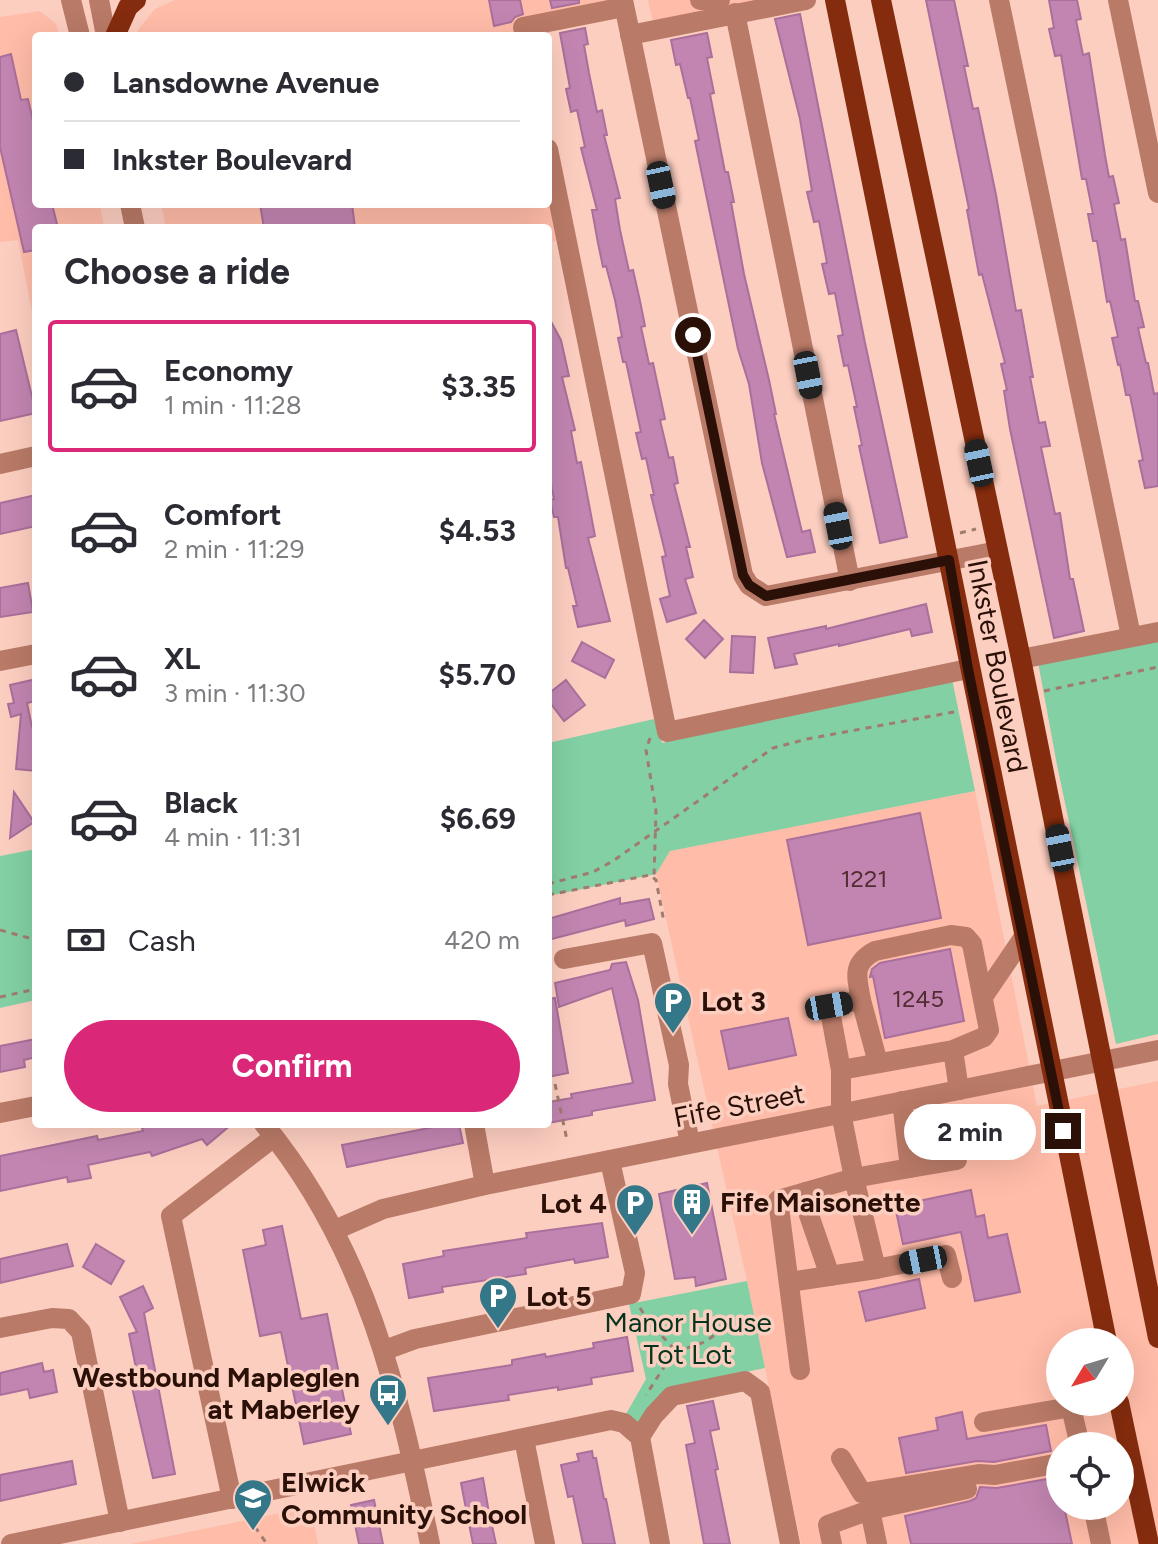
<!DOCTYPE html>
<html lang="en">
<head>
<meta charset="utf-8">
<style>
	:root { --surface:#fff; --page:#f2f2f3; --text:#2b2b33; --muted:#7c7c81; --line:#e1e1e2; --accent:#db2777 }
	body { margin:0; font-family:Figtree,sans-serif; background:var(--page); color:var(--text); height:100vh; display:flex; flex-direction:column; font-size:30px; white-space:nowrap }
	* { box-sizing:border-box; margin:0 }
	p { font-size:26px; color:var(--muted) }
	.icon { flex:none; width:44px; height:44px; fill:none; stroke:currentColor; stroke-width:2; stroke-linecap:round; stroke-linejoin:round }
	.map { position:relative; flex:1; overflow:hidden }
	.drawer { position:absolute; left:32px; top:224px; width:520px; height:904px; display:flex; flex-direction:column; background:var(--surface); border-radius:8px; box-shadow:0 8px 32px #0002 }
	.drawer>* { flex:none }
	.banner { position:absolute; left:32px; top:32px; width:520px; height:176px; border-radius:8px; box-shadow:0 8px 32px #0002; display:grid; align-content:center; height:176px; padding:0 32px; background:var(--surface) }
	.needle { width:52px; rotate:232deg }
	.buttons { position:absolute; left:1046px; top:1328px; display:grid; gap:16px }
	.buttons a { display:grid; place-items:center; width:88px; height:88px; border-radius:50%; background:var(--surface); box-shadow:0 8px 32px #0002; font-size:40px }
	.end { position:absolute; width:36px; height:36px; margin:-18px; border:10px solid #2b1008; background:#fff; box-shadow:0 0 0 4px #fff }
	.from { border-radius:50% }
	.bubble { position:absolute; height:56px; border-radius:28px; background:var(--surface); box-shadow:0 8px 32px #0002; font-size:26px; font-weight:700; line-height:56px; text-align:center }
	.car { position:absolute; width:24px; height:48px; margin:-24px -12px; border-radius:10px; box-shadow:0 0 6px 2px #0007; background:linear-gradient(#222 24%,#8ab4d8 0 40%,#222 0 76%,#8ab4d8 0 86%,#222 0) }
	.banner b { display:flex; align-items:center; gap:28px; height:76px; font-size:30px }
	.banner b+b { border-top:2px solid var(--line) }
	.banner i { width:20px; height:20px; background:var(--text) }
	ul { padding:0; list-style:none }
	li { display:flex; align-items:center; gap:24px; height:132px; margin:0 16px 12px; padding:0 16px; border:4px solid transparent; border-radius:8px }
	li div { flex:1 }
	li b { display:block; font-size:30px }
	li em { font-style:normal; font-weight:700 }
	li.current { border-color:var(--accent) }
	li>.icon { width:72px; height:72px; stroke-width:1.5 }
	h2 { padding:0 32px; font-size:36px; line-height:96px }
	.pay { display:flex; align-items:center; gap:20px; height:88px; padding:0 32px; font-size:30px }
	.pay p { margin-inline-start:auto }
	.button { display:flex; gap:16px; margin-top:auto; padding:16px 32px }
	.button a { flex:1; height:92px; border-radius:48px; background:var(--accent); color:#fff; font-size:32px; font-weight:700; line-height:92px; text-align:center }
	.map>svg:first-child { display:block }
</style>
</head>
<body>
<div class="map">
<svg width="1158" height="1544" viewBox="0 0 1158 1544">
	<rect width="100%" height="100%" fill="#fccec0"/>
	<g fill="#ffbca8" fill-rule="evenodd">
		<path d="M175 0H632L516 36H137L138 30 155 9Z"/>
		<path d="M648 0H771L653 23Z"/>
		<path d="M40 11 56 24 59 36H36V204H100L104 228H36V332L18 240 0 242V17Z"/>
		<path d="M548 188 559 240 548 243V228H166L161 204H548Z"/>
		<path d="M975 791 1037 1106 1158 1081V1544H801L747 1281 656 874 669 851ZM1060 1342H1120V1402H1060ZM1060 1446H1120V1506H1060Z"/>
		<path d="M311 1507 318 1544H131L261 1517Z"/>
	</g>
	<g fill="#82d0a3">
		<path d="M1158 637V1034L1116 1044 1057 765 1038 662Z"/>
		<path d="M952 679 975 791 670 851 656 874 548 896V743L654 719 662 743Z"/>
		<path d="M36 849V1000L0 1008V856Z"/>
		<path d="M747 1281 765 1368 668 1388 640 1424 626 1414 646 1379 629 1304Z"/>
	</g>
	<g fill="#c285b1" stroke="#aa6f9a" stroke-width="2">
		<path d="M489 0H520L523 14 515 17 511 22 494 26Z"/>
		<path d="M550 0H579V3L552 8Z"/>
		<path d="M926 0H954L968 66H964L973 109 978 108 996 195 1016 311 1021 310 1033 377H1030L1039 423 1045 422 1050 446 1041 447 1055 514 1060 513 1070 579H1073L1084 631 1054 638 1010 429 1004 391 1007 390 1001 364 1005 363 982 274 979 275 967 210 969 209Z"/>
		<path d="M1049 0H1077L1081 19 1076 20 1083 55 1089 53 1105 155 1109 177 1113 176 1119 203 1114 204 1121 240 1125 239 1135 301H1138L1144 327 1138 328 1146 363H1148L1154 394 1158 393V486L1145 488 1139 461 1143 460 1130 395H1126L1120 364 1118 365 1112 338 1118 337 1110 301 1107 302 1097 241H1093L1088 214H1093L1086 179H1082L1061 55 1055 56 1049 29 1054 28Z"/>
		<path d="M800 14 865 343 907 537 880 543 859 446 862 445 854 407H857L848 365 844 366 838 336 843 335 835 293 829 294 822 264 827 263 819 221 814 222 807 192 812 191 800 119 775 19Z"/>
		<path d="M585 28 588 44 584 45 589 73 597 112 602 110 607 135H604L620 198 615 199 620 230 629 271 633 270 640 301 645 326 641 327 649 364 653 363 665 419 660 420 669 458 673 457 678 483 674 484 690 547H686L693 577 685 579 696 613 667 622 660 599 670 596 662 557 666 556 651 495H654L646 458 642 459 636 433 641 432 626 362H623L618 338 622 337 615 300 606 266 603 267 598 243 592 210H597L581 148 585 147 577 110 571 112 566 89 570 88 560 33Z"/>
		<path d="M707 33 712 57 707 58 714 93 710 94 725 172H728L734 202H731L744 274 769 380 776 414H774L802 532 810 530 815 552 787 557 762 463 749 384 738 349 695 141 699 140 690 98H688L680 64 676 65 671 40Z"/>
		<path d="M11 54 21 100 28 99 36 133V204H52L58 228H36V250L24 252 0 147V57Z"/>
		<path d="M260 204H352L355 228H264Z"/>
		<path d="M548 316 561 340 569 376 562 377 575 430 571 431 577 463 581 462 595 536 588 538 610 621 578 627 573 606H577L568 568H566L558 517H554L550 500 554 499 548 469Z"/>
		<path d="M16 330 36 413 0 421V334Z"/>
		<path d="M36 495V526L0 534V503Z"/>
		<path d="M28 583 33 612 0 617V588Z"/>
		<path d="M926 604 932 632 912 636 910 629 839 646V644L794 654 797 664 775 668 768 638 826 626V629Z"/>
		<path d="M704 620 723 639 705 658 686 639Z"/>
		<path d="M732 636 755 637 753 673 730 672Z"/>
		<path d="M582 642 614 660 605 678 572 661Z"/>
		<path d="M36 679V701L27 703 32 727H36V771L16 769 21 714 11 717 8 704 14 703 10 685Z"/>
		<path d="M566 680 585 705 564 721 548 700V694Z"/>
		<path d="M14 792 34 822 10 838Z"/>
		<path d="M920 813 941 918 808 945 787 840Z"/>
		<path d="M620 898V904L649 899 654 919 626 926 625 920 548 940V919Z"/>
		<path d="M950 949 964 1021 885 1038 873 976 870 977 872 969 880 963Z"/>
		<path d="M626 962 638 1000 655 1100 592 1111V1115L548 1123V1102L572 1098 571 1094 633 1083 612 988 559 1007 555 983 610 970 612 964Z"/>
		<path d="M555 998 568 1073 548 1077V999Z"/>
		<path d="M788 1018 796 1055 729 1069 721 1031Z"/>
		<path d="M36 1039V1057L24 1060 25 1067 0 1072V1046Z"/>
		<path d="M156 1124H232L207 1145 202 1139 152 1156 150 1152 88 1165 91 1178 68 1182 67 1177 0 1191V1156L97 1136 98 1140 143 1131 142 1128Z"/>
		<path d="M433 1124H459L463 1143 347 1167 342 1145 434 1127Z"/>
		<path d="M707 1183 726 1279 696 1286 695 1277 675 1279 659 1194Z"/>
		<path d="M971 1190 976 1217 984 1215 988 1238 1007 1234 1020 1292 975 1301 961 1232 903 1244 895 1206Z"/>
		<path d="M602 1223 608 1257 575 1263 574 1259 525 1268 526 1274 442 1287 443 1292 409 1298 403 1264 444 1256 443 1251 527 1238 526 1233Z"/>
		<path d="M282 1226 301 1319 327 1314 351 1434 304 1444 281 1332 260 1336 243 1250 266 1245 263 1230Z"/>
		<path d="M67 1244 73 1266 0 1283V1259Z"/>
		<path d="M96 1244 124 1261 111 1284 83 1267Z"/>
		<path d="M919 1279 925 1308 866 1321 859 1292Z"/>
		<path d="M143 1286 153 1308 144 1313 175 1474 153 1478 128 1370 136 1368 129 1334 137 1332 120 1297Z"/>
		<path d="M627 1337 633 1371 591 1378 592 1384 558 1390V1387L508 1395 509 1400 434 1411 428 1378 512 1365V1360L545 1354 546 1357 594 1348 593 1343Z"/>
		<path d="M42 1363 44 1372 53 1370 57 1392 30 1398 28 1389 0 1395V1373Z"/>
		<path d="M713 1401 719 1429 710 1431 718 1469 715 1470 730 1544H704L686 1445 695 1443 687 1406Z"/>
		<path d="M962 1412 967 1439 1046 1425 1051 1451 994 1462 977 1461 906 1473 899 1438 938 1430 936 1418Z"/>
		<path d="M592 1451 593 1458H596L604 1499H606L615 1544H583L573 1496 568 1497 561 1465 579 1461 577 1454Z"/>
		<path d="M72 1461 76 1484 0 1501V1475Z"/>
		<path d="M1058 1477 1060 1506H1064L1072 1544H911L905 1516 970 1501 976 1498 980 1487 997 1488Z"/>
		<path d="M483 1478 488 1507 496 1544H473L469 1524 461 1483Z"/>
		<path d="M374 1500 383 1544H359L351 1505Z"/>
	</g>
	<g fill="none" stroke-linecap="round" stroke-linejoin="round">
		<g stroke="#a07b6f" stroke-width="3" stroke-dasharray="6 6" stroke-linecap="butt">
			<path d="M960 533 976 529"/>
			<path d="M1044 691 1158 667"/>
			<path d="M994 703 1010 699"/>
			<path d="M650 738 646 750 656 811 654 877"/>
			<path d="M548 884 593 872 613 861 773 748 807 739 959 711"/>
			<path d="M548 895 650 875 656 880 664 922"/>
			<path d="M0 930 36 940"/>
			<path d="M0 997 36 989"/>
			<path d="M555 1084 567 1140"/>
			<path d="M640 1308 649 1322 675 1350 646 1395"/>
			<path d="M675 1350C696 1347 715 1341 725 1321"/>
			<path d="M248 1517 267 1544"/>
		</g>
		<g stroke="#b97a67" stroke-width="20">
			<path d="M71 0 80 36"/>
			<path d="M99 0 106 36"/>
			<path d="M623 0 743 575 749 585 766 596 998 551"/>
			<path d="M700 0H720"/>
			<path d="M999 0 1131 636"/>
			<path d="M1118 0 1158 193"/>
			<path d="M735 13 850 581"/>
			<path d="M630 35 806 0"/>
			<path d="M525 36 523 27 624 7"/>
			<path d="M548 149 667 732 968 669"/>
			<path d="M130 204 135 228"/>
			<path d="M0 464 36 456"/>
			<path d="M1021 659 1158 632"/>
			<path d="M0 661 36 654"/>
			<path d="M564 959 652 943 679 1065 678 1084 690 1143"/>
			<path d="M983 997 1023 938"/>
			<path d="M861 1000 878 1063"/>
			<path d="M953 1050 841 1070 829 1006 861 1000C857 977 851 964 875 951L951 935 966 937 972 944 989 1030 984 1037 953 1050 959 1090"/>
			<path d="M841 1070V1113L854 1178 910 1168"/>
			<path d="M902 1101 910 1168 957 1160"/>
			<path d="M0 1113 36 1106"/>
			<path d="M264 1124C367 1250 398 1389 430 1544"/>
			<path d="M474 1124 485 1185"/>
			<path d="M805 1192 809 1215 830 1276"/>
			<path d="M335 1230 383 1209 485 1185 1158 1050"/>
			<path d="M789 1282 876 1269"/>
			<path d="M0 1328 52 1318 69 1319 81 1332 120 1522"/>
			<path d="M385 1350 415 1339 631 1294 635 1273 610 1161"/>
			<path d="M800 1370 778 1200 854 1178 876 1269 946 1255 952 1278"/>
			<path d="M1071 1407 1080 1446"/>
			<path d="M984 1422 1100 1402"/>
			<path d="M640 1437 654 1415 672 1396 745 1381 760 1392 790 1544"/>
			<path d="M524 1439 545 1544"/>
			<path d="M841 1458 862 1493 979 1474 995 1475 1060 1463"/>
			<path d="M232 1499 171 1216 274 1137"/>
			<path d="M1093 1506 1101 1544"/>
			<path d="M870 1510 877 1544"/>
			<path d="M11 1544 611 1420 624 1423 640 1437 660 1544"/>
			<path d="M832 1544 828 1525 870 1510 967 1489"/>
		</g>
		<g stroke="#852c0e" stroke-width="20">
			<path d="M835 0C926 447 1014 895 1107 1342"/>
			<path d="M881 0 1021 659 1158 1338"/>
			<path d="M115 36 128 7 136 0"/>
			<path d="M1119 1402 1149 1544"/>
		</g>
	</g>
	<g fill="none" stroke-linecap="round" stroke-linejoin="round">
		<path stroke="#2b1008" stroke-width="10" d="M693 335 743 575 749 585 766 596 949 560 968 669 1063 1131"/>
	</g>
	<defs>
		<g id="parking-pin" transform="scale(2)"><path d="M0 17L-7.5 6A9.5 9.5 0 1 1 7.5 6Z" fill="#347788" stroke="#fccec0"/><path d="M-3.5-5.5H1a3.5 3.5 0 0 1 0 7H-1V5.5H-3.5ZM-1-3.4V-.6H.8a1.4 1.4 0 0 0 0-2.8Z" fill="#fff"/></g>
		<g id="building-pin" transform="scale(2)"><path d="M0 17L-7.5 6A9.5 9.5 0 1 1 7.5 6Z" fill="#347788" stroke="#fccec0"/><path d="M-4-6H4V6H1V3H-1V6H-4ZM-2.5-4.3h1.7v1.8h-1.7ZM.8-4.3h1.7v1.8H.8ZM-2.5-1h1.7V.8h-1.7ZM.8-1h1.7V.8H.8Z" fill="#fff"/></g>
		<g id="bus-pin" transform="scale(2)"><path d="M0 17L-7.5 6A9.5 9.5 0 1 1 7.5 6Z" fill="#347788" stroke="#fccec0"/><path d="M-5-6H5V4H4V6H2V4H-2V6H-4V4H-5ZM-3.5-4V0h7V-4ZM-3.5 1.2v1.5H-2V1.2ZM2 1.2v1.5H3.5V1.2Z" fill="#fff"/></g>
		<g id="school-pin" transform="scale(2)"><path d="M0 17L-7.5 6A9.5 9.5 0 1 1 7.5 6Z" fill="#347788" stroke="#fccec0"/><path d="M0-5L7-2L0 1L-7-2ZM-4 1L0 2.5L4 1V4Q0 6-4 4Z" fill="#fff"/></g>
	</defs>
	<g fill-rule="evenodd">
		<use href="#parking-pin" x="673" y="1001"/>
		<use href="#building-pin" x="692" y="1202"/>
		<use href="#parking-pin" x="635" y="1203"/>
		<use href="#parking-pin" x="498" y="1296"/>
		<use href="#bus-pin" x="388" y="1393"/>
		<use href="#school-pin" x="253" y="1498"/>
	</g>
	<g text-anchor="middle" stroke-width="7" stroke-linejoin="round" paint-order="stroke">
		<g font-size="24" fill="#512d32">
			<text x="864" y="887">1221</text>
			<text x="918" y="1007">1245</text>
		</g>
		<g font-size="28" fill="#2b1008" stroke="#fccec0">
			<text transform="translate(998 666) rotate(79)" y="10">Inkster Boulevard</text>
			<text transform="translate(739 1105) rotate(-11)" y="10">Fife Street</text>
		</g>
		<g font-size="28" font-weight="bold" fill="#2b1008" stroke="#fccec0" text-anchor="start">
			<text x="701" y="1011">Lot 3</text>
			<text x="720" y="1212">Fife Maisonette</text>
			<text x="607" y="1213" text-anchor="end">Lot 4</text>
			<text x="526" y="1306">Lot 5</text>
			<text x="360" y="1387" text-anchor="end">Westbound Mapleglen<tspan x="360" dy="32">at Maberley</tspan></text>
			<text x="281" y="1492">Elwick<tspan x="281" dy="32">Community School</tspan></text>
		</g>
		<g font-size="28" fill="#05341e" stroke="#fccec0">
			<text x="688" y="1332">Manor House<tspan x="688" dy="32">Tot Lot</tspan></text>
		</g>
	</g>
</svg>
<div class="buttons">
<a><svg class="needle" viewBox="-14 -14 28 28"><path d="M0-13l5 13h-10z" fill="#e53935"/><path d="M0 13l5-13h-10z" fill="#7c7c81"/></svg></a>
<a><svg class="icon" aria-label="locate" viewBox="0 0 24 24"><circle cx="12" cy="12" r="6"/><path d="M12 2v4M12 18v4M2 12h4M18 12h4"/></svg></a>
</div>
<i class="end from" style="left:693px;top:335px"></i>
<i class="end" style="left:1063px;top:1131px"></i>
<div class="bubble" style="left:904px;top:1104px;width:132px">2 min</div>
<i class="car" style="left:661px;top:185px;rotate:168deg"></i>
<i class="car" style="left:808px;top:375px;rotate:169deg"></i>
<i class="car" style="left:979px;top:463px;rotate:348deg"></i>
<i class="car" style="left:838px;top:526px;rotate:349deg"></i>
<i class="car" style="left:1060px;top:848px;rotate:349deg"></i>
<i class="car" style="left:829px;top:1006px;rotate:80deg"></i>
<i class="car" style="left:923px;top:1260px;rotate:259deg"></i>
<div class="banner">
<b><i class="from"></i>Lansdowne Avenue</b>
<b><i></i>Inkster Boulevard</b>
</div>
<section class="drawer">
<h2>Choose a ride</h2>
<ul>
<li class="current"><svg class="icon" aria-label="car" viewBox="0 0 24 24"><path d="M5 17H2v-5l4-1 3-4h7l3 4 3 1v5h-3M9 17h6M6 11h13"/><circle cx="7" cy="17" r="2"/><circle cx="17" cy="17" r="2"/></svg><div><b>Economy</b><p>1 min · 11:28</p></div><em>$3.35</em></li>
<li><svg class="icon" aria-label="car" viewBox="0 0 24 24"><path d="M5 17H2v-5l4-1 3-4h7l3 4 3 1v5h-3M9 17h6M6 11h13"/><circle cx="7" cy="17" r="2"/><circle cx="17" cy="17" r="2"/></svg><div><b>Comfort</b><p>2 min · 11:29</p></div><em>$4.53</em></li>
<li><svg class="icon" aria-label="car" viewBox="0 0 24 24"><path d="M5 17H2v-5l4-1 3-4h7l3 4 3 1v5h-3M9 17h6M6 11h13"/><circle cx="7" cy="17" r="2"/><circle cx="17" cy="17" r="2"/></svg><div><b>XL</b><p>3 min · 11:30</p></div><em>$5.70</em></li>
<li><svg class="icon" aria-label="car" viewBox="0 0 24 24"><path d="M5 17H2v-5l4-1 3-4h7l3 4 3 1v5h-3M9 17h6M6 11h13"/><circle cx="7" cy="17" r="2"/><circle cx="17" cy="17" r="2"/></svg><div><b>Black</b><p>4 min · 11:31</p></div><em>$6.69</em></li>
</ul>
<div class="pay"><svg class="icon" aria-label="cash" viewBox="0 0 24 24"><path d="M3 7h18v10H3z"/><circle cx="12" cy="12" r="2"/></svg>Cash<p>420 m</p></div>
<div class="button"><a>Confirm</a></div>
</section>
</div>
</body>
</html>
